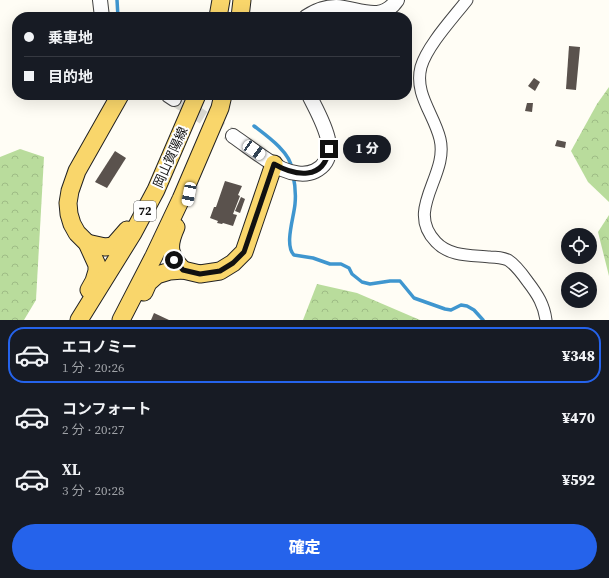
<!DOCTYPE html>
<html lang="ja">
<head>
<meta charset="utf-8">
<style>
	:root { --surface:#171b24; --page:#20242c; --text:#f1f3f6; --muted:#9ea1a6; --line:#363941; --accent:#2563eb }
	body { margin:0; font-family:"Source Serif 4","Noto Sans JP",serif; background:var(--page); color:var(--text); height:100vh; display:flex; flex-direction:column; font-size:15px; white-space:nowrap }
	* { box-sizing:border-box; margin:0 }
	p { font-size:13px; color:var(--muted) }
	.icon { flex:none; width:22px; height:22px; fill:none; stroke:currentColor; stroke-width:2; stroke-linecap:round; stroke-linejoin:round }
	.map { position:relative; height:320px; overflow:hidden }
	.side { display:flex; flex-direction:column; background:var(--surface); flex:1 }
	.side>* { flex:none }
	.top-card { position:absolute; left:12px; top:12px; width:400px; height:88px; border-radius:16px; box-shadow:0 4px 16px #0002; display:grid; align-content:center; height:88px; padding:0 12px; background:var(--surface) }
	.buttons { position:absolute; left:561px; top:228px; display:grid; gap:8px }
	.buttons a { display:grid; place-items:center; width:36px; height:36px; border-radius:50%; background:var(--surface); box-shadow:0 4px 16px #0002; font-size:20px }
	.end { position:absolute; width:18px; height:18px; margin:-9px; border:5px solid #111; background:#fff; box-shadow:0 0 0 2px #fff }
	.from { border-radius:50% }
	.bubble { position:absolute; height:28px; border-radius:14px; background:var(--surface); box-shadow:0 4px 16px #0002; font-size:13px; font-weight:800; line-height:28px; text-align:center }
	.car { position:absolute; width:12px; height:24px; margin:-12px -6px; border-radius:5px; box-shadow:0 0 3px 1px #0007; background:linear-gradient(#fff 24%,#345 0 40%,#fff 0 76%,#345 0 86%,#fff 0) }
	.top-card b { display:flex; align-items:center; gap:14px; height:38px; font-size:15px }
	.top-card b+b { border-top:1px solid var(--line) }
	.top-card i { width:10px; height:10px; background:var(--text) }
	ul { padding:7px 0 0; list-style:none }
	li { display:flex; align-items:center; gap:12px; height:56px; margin:0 8px 6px; padding:0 4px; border:2px solid transparent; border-radius:16px }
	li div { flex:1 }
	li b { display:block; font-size:15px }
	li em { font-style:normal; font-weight:800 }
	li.active { border-color:var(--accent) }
	li>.icon { width:36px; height:36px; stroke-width:1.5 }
	.primary-button { display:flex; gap:8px; margin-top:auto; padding:8px 12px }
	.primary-button a { flex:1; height:46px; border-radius:24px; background:var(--accent); color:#fff; font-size:16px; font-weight:800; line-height:46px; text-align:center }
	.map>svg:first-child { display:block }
</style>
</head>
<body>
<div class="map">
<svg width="609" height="320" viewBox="0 0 609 320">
	<defs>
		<pattern id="forest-crowns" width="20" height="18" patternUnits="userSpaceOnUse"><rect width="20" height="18" fill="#b9dc9c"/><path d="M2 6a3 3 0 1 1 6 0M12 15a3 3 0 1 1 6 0" fill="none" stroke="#9ebc85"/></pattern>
	</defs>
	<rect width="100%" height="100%" fill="#fffdf5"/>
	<g fill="url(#forest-crowns)">
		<path d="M609 87V202L588 182 571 151 597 104Z"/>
		<path d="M20 149 44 157 36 300 24 320H0V157Z"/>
		<path d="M609 215V276L598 232Z"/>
		<path d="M317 284 357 293 420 320H303Z"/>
	</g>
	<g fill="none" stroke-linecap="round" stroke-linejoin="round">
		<g stroke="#3f96cf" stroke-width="3.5">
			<path d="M117 0 118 17"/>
			<path d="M254 126C267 136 290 152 292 169"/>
			<path d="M293 175C295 184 296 194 295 204 294 217 284 245 294 255L313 258 330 264H341L349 268 352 274 362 282 370 284 390 281H400L414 298 445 309 451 310 461 305 467 306 474 310 483 320"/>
		</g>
	</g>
	<g fill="#5a524d">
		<path d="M569 46 580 47 576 90 566 89Z"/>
		<path d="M534 78 540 82 535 91 528 86Z"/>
		<path d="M527 103H533L532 112 525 111Z"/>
		<path d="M557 140 566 142 565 148 555 146Z"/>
		<path d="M115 151 126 158 107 188 95 182Z"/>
		<path d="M225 181 242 186 238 195 240 196 233 214 237 215 233 226 223 223 222 224 217 223 218 221 210 218 214 207H216Z"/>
		<path d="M241 197 245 199 240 213 235 211Z"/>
		<path d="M154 313 169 320H151Z"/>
	</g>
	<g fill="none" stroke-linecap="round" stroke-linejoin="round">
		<path stroke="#dbdad3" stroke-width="14" stroke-dasharray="14 7" stroke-linecap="butt" d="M174 99 233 136"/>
		<g stroke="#444" stroke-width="13">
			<path id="minor" d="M467 0C453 18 427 46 421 67 414 94 434 114 440 139 449 176 404 209 436 242 450 257 472 255 490 257 496 257 503 258 508 260 516 265 523 275 528 282 538 295 544 305 546 320"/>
		</g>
		<g stroke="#444" stroke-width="16">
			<g id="tertiary">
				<path d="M100 0 102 17"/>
				<path d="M306 17C315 11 325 7 336 7 358 8 381 24 397 0"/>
				<path d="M168 95 174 99"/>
				<path d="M233 136C249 147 265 160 282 169 291 173 305 176 315 171 345 156 319 116 309 95"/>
			</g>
		</g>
		<g stroke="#222" stroke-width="19">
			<g id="primary">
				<path d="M218 17 221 0"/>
				<path d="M240 17 242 0"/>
				<path d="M176 227C167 247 169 255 183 270"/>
				<path d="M87 243 105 247 113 246 127 230"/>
				<path d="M89 290 94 281 97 271V265L87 243 77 233 72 224 69 214 68 203 70 191 77 171 120 95"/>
				<path d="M144 292 148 283 157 275 170 271 183 270 200 274 220 271 233 263 244 252 274 164"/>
				<path d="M79 320 133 233 156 190 197 95"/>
				<path d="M121 320 154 256 181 199 220 108 223 95"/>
			</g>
		</g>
		<use href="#minor" stroke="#fff" stroke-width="11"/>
		<use href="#tertiary" stroke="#fff" stroke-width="14"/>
		<use href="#primary" stroke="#f9d66b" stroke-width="17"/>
	</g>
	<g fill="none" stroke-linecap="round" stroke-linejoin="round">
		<path stroke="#111" stroke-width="5" d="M174 260 183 270 200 274 220 271 233 263 244 252 274 164C295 176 324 181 329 149"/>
	</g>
	<g text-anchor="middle" stroke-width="4" stroke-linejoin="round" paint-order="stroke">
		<rect fill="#fff" stroke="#585858" stroke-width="1" x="134" y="201" width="22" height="20" rx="3"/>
		<g font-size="12" font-weight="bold" fill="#111">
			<text x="145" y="215">72</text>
		</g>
		<g font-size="13" fill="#111" stroke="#fff">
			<text transform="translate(170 157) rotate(-66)" y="5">岡山賀陽線</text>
		</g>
	</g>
</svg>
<div class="buttons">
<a><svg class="icon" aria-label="locate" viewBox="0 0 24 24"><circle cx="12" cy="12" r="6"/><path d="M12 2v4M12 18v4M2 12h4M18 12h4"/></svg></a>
<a><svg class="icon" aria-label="layers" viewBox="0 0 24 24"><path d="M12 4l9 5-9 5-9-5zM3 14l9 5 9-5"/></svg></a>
</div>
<i class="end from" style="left:174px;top:260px"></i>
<i class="end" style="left:329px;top:149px"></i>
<div class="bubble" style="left:343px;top:135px;width:48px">1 分</div>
<i class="car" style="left:254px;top:150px;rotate:125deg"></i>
<i class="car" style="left:189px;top:194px;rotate:191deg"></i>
<div class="top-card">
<b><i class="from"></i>乗車地</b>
<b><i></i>目的地</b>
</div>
</div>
<section class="side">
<ul>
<li class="active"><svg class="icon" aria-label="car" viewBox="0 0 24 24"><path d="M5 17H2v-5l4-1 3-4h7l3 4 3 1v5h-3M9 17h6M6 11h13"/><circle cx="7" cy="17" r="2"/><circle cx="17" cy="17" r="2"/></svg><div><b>エコノミー</b><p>1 分 · 20:26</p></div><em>¥348</em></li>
<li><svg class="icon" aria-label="car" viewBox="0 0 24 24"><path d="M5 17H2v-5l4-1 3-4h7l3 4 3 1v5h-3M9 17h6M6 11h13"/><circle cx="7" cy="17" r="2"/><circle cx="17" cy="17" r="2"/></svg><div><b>コンフォート</b><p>2 分 · 20:27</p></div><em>¥470</em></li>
<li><svg class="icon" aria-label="car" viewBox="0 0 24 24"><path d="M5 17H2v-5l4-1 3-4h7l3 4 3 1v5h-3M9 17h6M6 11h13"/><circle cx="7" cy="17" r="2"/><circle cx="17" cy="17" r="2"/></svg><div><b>XL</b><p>3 分 · 20:28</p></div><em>¥592</em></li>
</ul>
<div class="primary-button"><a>確定</a></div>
</section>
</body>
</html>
